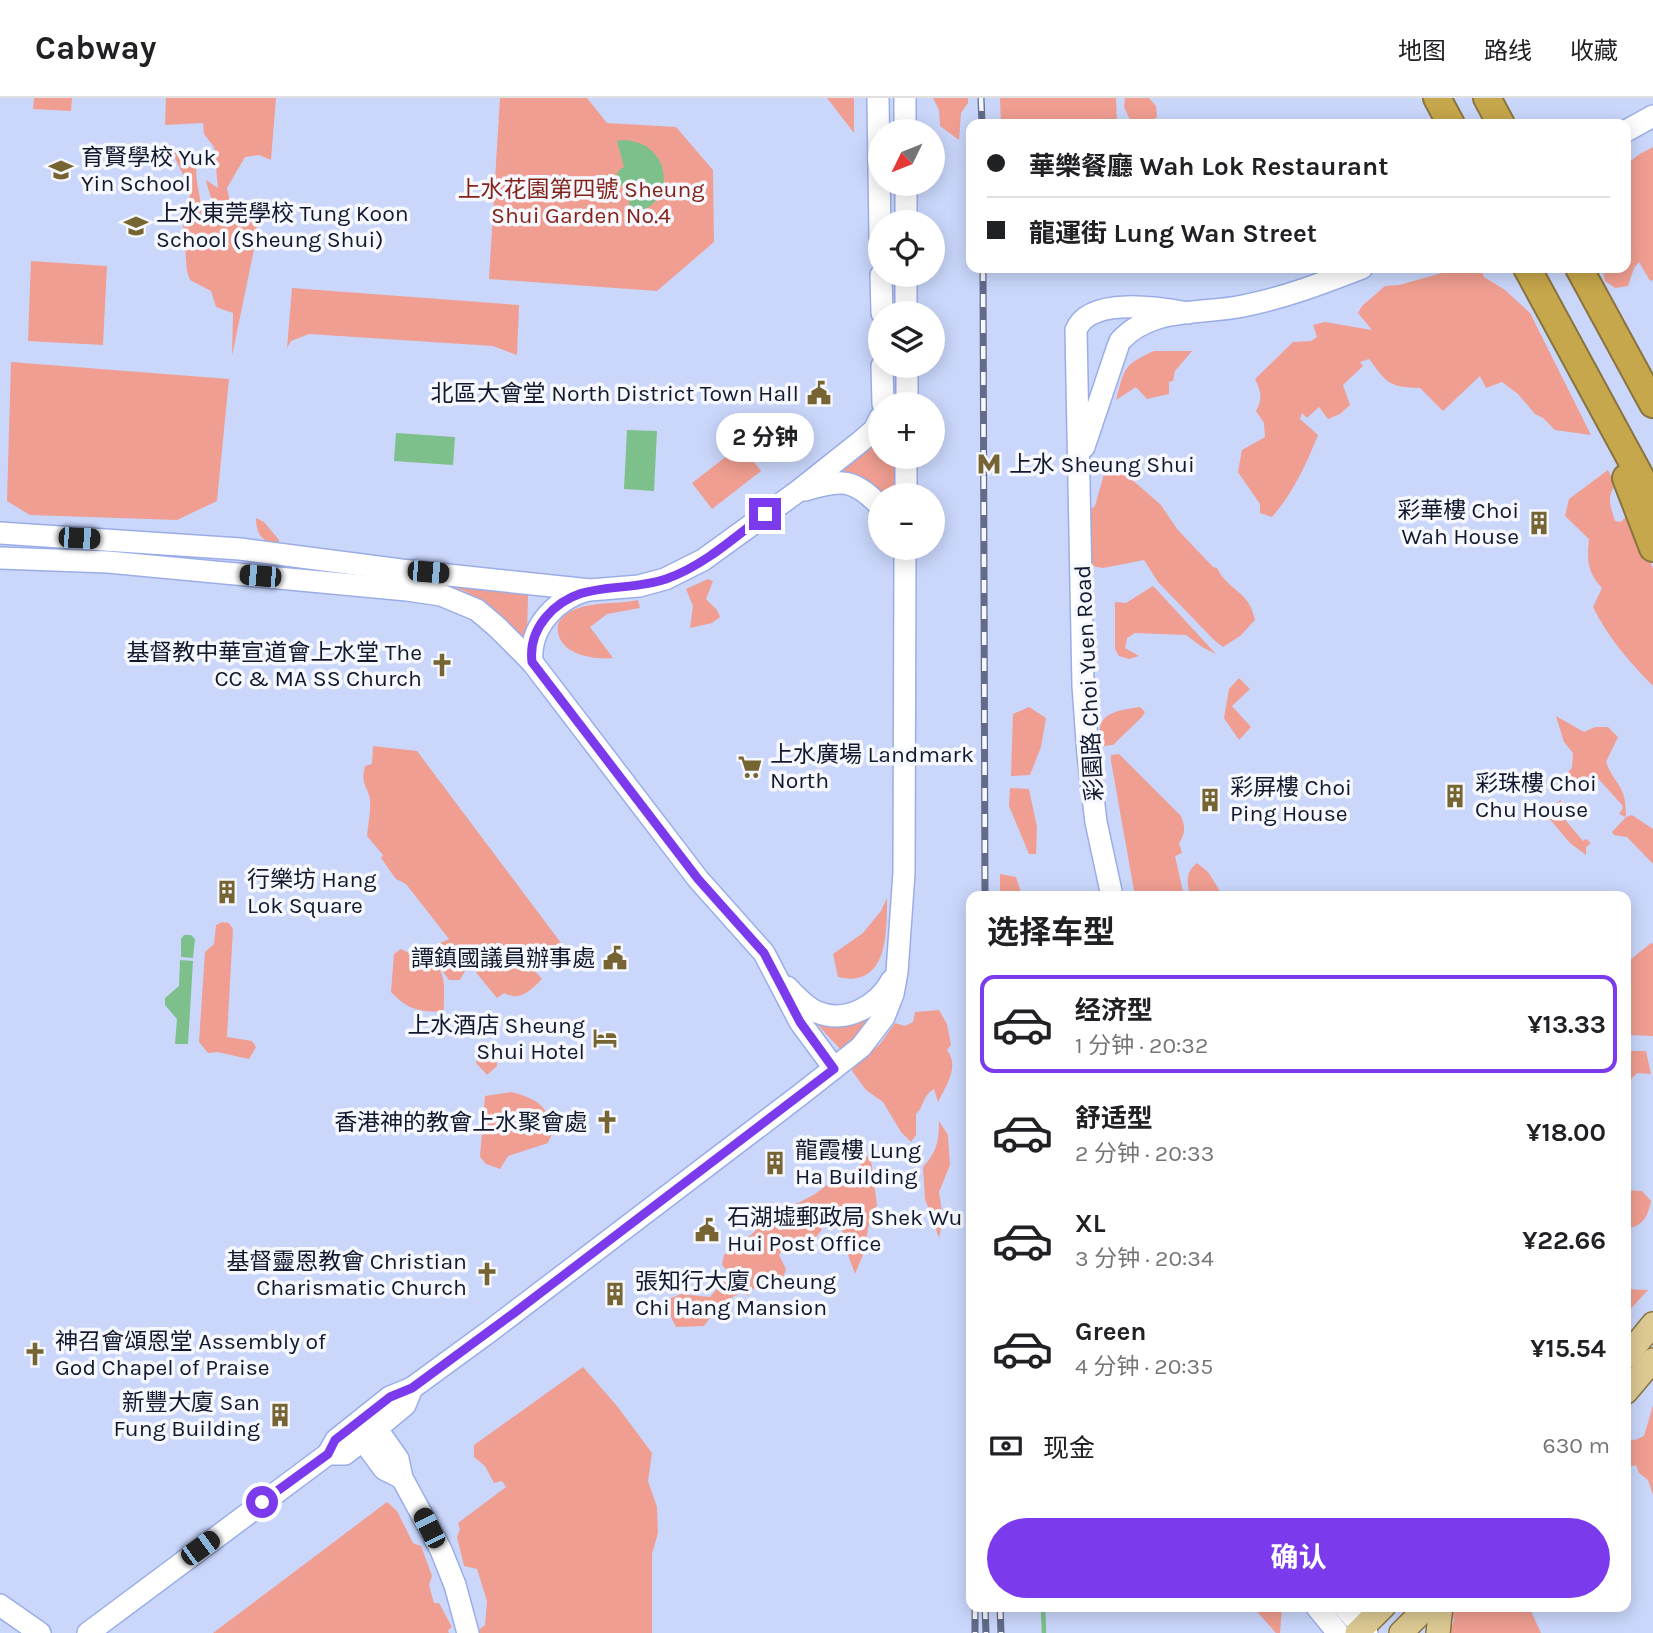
<!DOCTYPE html>
<html lang="zh">
<head>
<meta charset="utf-8">
<style>
	:root { --surface:#fff; --page:#f2f2f2; --text:#202124; --muted:#757577; --line:#e0e0e0; --accent:#7c3aed }
	body { margin:0; font-family:Karla,"Noto Sans SC",sans-serif; background:var(--page); color:var(--text); height:100vh; display:flex; flex-direction:column; font-size:26px; white-space:nowrap }
	* { box-sizing:border-box; margin:0 }
	p { font-size:23px; color:var(--muted) }
	.icon { flex:none; width:38px; height:38px; fill:none; stroke:currentColor; stroke-width:2; stroke-linecap:round; stroke-linejoin:round }
	.map { position:relative; flex:1; overflow:hidden }
	.side { position:absolute; left:966px; top:793px; width:665px; height:721px; display:flex; flex-direction:column; background:var(--surface); border-radius:14px; box-shadow:0 4px 18px #0003 }
	.side>* { flex:none }
	.top-card { position:absolute; left:966px; top:21px; width:665px; height:154px; border-radius:14px; box-shadow:0 4px 18px #0003; display:grid; align-content:center; height:154px; padding:0 21px; background:var(--surface) }
	.needle { width:46px; rotate:227deg }
	.tools { position:absolute; left:868px; top:21px; display:grid; gap:14px }
	.tools a { display:grid; place-items:center; width:77px; height:77px; border-radius:50%; background:var(--surface); box-shadow:0 4px 18px #0003; font-size:35px }
	.end { position:absolute; width:32px; height:32px; margin:-16px; border:9px solid #7c3aed; background:#fff; box-shadow:0 0 0 4px #fff }
	.from { border-radius:50% }
	.bubble { position:absolute; height:49px; border-radius:24px; background:var(--surface); box-shadow:0 4px 18px #0003; font-size:23px; font-weight:700; line-height:49px; text-align:center }
	.car { position:absolute; width:21px; height:42px; margin:-21px -10px; border-radius:9px; box-shadow:0 0 5px 2px #0007; background:linear-gradient(#222 24%,#8ab4d8 0 40%,#222 0 76%,#8ab4d8 0 86%,#222 0) }
	.top-card b { display:flex; align-items:center; gap:24px; height:66px; font-size:26px }
	.top-card b+b { border-top:2px solid var(--line) }
	.top-card i { width:18px; height:18px; background:var(--text) }
	ul { padding:0; list-style:none }
	li { display:flex; align-items:center; gap:21px; height:98px; margin:0 14px 10px; padding:0 7px; border:4px solid transparent; border-radius:14px }
	li div { flex:1 }
	li b { display:block; font-size:26px }
	li em { font-style:normal; font-weight:700 }
	li.current { border-color:var(--accent) }
	li>.icon { width:63px; height:63px; stroke-width:1.5 }
	h2 { padding:0 21px; font-size:32px; line-height:84px }
	.pay { display:flex; align-items:center; gap:18px; height:77px; padding:0 21px; font-size:26px }
	.pay p { margin-inline-start:auto }
	.button { display:flex; gap:14px; margin-top:auto; padding:14px 21px }
	.button a { flex:1; height:80px; border-radius:42px; background:var(--accent); color:#fff; font-size:28px; font-weight:700; line-height:80px; text-align:center }
	header { display:flex; align-items:center; gap:42px; box-sizing:border-box; height:98px; padding:0 35px; background:var(--surface); border-bottom:2px solid var(--line) }
	header strong { font-size:33px }
	nav { display:flex; gap:38px; margin-inline-start:auto; font-size:24px }
	.map>svg:first-child { display:block }
</style>
</head>
<body>
<header>
<strong>Cabway</strong>
<nav><a>地图</a><a>路线</a><a>收藏</a></nav>
</header>
<div class="map">
<svg width="1653" height="1535" viewBox="0 0 1653 1535">
	<rect width="100%" height="100%" fill="#cad7fb"/>
	<g fill="#f09e91">
		<path d="M34 0H72L71 13 33 11Z"/>
		<path d="M166 0H276L271 62 259 57 245 59 227 90 233 119 241 124 251 121 258 132 232 258 233 215 216 209 211 193 190 182 187 173 183 126 191 93 172 54 187 52 198 62C192 80 203 99 201 118L214 123C216 108 209 97 206 82L218 90 214 49 204 36 203 25 165 27Z"/>
		<path d="M500 0H587L607 25 676 29 713 72 714 144 657 193 489 181Z"/>
		<path d="M827 0H854V35Z"/>
		<path d="M933 0H968V5L961 15 959 42 940 28 939 12Z"/>
		<path d="M1000 0H1116L1117 26H1001Z"/>
		<path d="M1125 0H1149L1156 8 1157 19 1146 26H1132L1124 9Z"/>
		<path d="M1653 49V182L1650 183 1639 164 1634 170 1628 188 1615 190 1605 183 1602 170H1626V67L1638 57Z"/>
		<path d="M31 163 107 168 103 247 28 243Z"/>
		<path d="M1451 170H1480L1484 179 1505 192 1530 215 1591 337 1555 332 1543 320 1535 316 1518 296 1502 284 1486 290 1480 278 1443 313 1420 290C1388 289 1387 285 1369 261L1360 264 1363 268 1343 287 1350 307 1340 316 1328 321 1319 309 1307 320 1302 315 1300 321 1318 337C1306 367 1293 395 1272 419L1260 415V406L1238 374 1242 352 1265 339 1264 325 1256 313C1263 301 1261 293 1255 281L1293 244 1311 243 1317 239 1313 227 1325 224 1372 232 1358 215 1362 208 1385 188 1399 187 1442 175Z"/>
		<path d="M292 190 519 207 517 257 493 248 309 236 291 243 287 250Z"/>
		<path d="M1154 253H1192L1175 273 1173 283 1169 284V296L1147 301 1136 289 1116 302C1125 269 1123 267 1154 253Z"/>
		<path d="M11 264 229 281 217 403 177 422 30 417 7 403Z"/>
		<path d="M880 330V359H917L918 366 913 397H880L850 393 838 373Z"/>
		<path d="M741 347 761 373 712 411 692 385Z"/>
		<path d="M1608 372 1615 387C1606 400 1611 409 1615 423L1621 424 1628 416 1653 470V588C1630 565 1607 538 1593 509L1602 490C1587 474 1587 462 1589 441L1565 418 1569 401Z"/>
		<path d="M1122 373 1161 407 1177 431 1213 469 1217 470C1229 494 1249 492 1255 522L1240 538 1223 549 1214 542 1158 484 1144 462 1103 470 1092 468 1089 458 1088 413 1095 408 1104 376Z"/>
		<path d="M256 420 264 424 279 442V449C263 444 256 437 256 420Z"/>
		<path d="M708 481 713 483 706 501 717 512 720 519 712 525 690 530 693 508 686 491Z"/>
		<path d="M451 486 528 496 527 543 492 509 464 493 450 489Z"/>
		<path d="M1153 488 1156 491 1216 556 1202 549 1186 537 1135 535 1127 540 1125 550 1139 558 1129 561 1119 558 1115 551V504L1126 505Z"/>
		<path d="M638 502 640 510 607 516 590 529 613 560C595 562 561 557 558 534 557 528 558 523 563 519 580 502 616 507 638 502Z"/>
		<path d="M1239 580 1250 591 1232 608 1251 629 1239 642 1224 620 1229 591Z"/>
		<path d="M1029 609 1046 620 1041 649 1030 677 1011 678 1013 616Z"/>
		<path d="M1140 609 1145 614 1142 619 1113 647 1103 648C1091 616 1114 613 1140 609Z"/>
		<path d="M1556 618 1584 634 1595 629H1608L1618 639 1606 664C1616 690 1626 685 1626 719L1632 717 1653 731V766L1627 739 1614 737 1612 734 1626 719 1619 716 1623 710 1622 707 1594 676 1574 694H1569L1563 679 1572 670 1573 655 1564 644Z"/>
		<path d="M373 648 417 653 564 849 534 872 542 881C531 892 520 904 504 895L497 900 469 866 460 882H449L436 864 440 845 449 841 406 786 396 781 381 760 383 757 367 738C368 727 371 714 370 702 368 687 360 688 365 668L372 666Z"/>
		<path d="M1119 656 1181 718C1185 729 1186 734 1179 745L1182 755 1175 758 1184 798H1135L1111 663V657Z"/>
		<path d="M1010 690 1029 691 1037 729 1036 756H1029L1009 708Z"/>
		<path d="M1561 701V706L1556 711 1583 743 1586 741 1591 745 1586 749V757L1570 745 1548 719 1551 711Z"/>
		<path d="M1197 765 1208 774 1223 798H1190C1187 785 1185 774 1197 765Z"/>
		<path d="M1000 776 1016 779 1022 798H1000Z"/>
		<path d="M887 800C887 834 888 891 838 879L833 856 863 835 881 813Z"/>
		<path d="M222 824 229 825 233 831 227 939 252 943 256 949 249 961 217 954 208 955 199 944 205 854 214 846 216 827Z"/>
		<path d="M1651 845 1653 846V938L1626 937V862H1630Z"/>
		<path d="M401 851C411 857 426 859 431 863 449 875 443 896 444 914 419 913 409 913 391 894L394 856Z"/>
		<path d="M939 912 947 926 951 947 947 952C960 969 946 987 938 1004L934 991C921 999 925 1008 916 1016V1037L911 1044 901 1034 883 1004 866 992 852 973 853 970 880 946 895 925 905 928 913 924 915 914Z"/>
		<path d="M872 916 873 917 862 936 843 954 812 921Z"/>
		<path d="M492 947 496 954 497 968 487 977 476 965 479 949Z"/>
		<path d="M1626 953H1646L1651 976 1637 975 1626 986Z"/>
		<path d="M512 994C538 1002 544 1005 554 1031L548 1045 508 1058 500 1071 486 1066 480 1059 485 998Z"/>
		<path d="M939 1023 948 1037 950 1067 939 1094 943 1121 939 1140 925 1101 923 1069C937 1054 939 1042 939 1023Z"/>
		<path d="M870 1055 877 1107 868 1130 865 1152 855 1176 847 1154 841 1127 840 1132 822 1127 821 1133 815 1140 802 1139 793 1150 785 1146 779 1157 786 1171 781 1185 771 1180 760 1183 748 1198 742 1194 720 1206 704 1228 676 1229 670 1217 669 1201 681 1196 710 1199 721 1186 728 1173 722 1167 724 1157 752 1136 778 1111 798 1105 815 1096 836 1080 855 1073Z"/>
		<path d="M1626 1092 1642 1093 1651 1103C1648 1118 1643 1129 1626 1130Z"/>
		<path d="M1626 1191 1648 1192 1626 1216Z"/>
		<path d="M583 1269 617 1308 652 1355 648 1383 657 1409 658 1435 652 1456V1535H475L485 1527 487 1503 477 1471 464 1468 457 1439 460 1431 458 1425 506 1389 502 1383 494 1385 485 1368 474 1359V1347Z"/>
		<path d="M1653 1307V1397L1648 1382 1639 1375 1636 1367 1626 1370V1341L1635 1342 1644 1338Z"/>
		<path d="M387 1404 397 1413 413 1445 421 1448 432 1478 429 1487 434 1505H439L452 1529 448 1532 449 1535H213Z"/>
		<path d="M1451 1508 1529 1509 1541 1535H1449L1454 1522Z"/>
		<path d="M1253 1509H1282L1280 1535H1276Z"/>
	</g>
	<g fill="#7dc08b">
		<path d="M623 42C673 43 679 109 630 116L628 90 620 87C614 79 616 73 624 69L617 43Z"/>
		<path d="M627 332 657 333 654 393 624 391Z"/>
		<path d="M396 335 455 339 453 367 394 363Z"/>
		<path d="M184 837H191L195 841 193 860 181 859V841Z"/>
		<path d="M180 862 193 863 188 946H175L177 921 165 907V900L179 888Z"/>
	</g>
	<g fill="none" stroke-linecap="round" stroke-linejoin="round">
		<path stroke="#7dc08b" stroke-width="4.5" d="M1043 1508 1044 1535"/>
		<g stroke="#9aade7" stroke-width="24">
			<g id="secondary">
				<path d="M878 0 880 139"/>
				<path d="M905 0V33"/>
				<path d="M1626 33 1653 18"/>
				<path d="M906 86V124"/>
				<path d="M881 177 882 215"/>
				<path d="M906 177V215"/>
				<path d="M1120 243C1152 208 1200 217 1243 208 1284 200 1323 185 1362 170"/>
				<path d="M882 268 883 306"/>
				<path d="M907 268V306"/>
				<path d="M1084 349 1118 248"/>
				<path d="M805 392C840 381 854 380 880 408"/>
				<path d="M906 397V359"/>
				<path d="M0 435 240 451 401 472 590 492 639 488 665 481 703 462 797 394 860 344 874 332 880 320"/>
				<path d="M0 460 108 464 407 492 441 497 477 512 497 529 532 564 698 781 764 855 800 924 834 970"/>
				<path d="M532 564C529 529 556 501 588 492"/>
				<path d="M1112 798 1096 724 1088 657 1083 588 1076 232C1090 198 1160 210 1188 215"/>
				<path d="M787 889C796 898 805 909 817 914 846 926 878 908 892 882"/>
				<path d="M367 1317 398 1361 402 1380 441 1452 455 1487 468 1535"/>
				<path d="M356 1333 384 1371 402 1380"/>
				<path d="M328 1356H345L363 1342 405 1307 412 1290"/>
				<path d="M0 1507 40 1535"/>
				<path d="M1316 1508 1338 1535"/>
				<path d="M1343 1508 1367 1535"/>
				<path d="M88 1535 328 1356 336 1342 390 1299 412 1290 490 1233 800 997 861 949 884 919 893 896 897 874 904 775 905 450"/>
			</g>
		</g>
		<g stroke="#887540" stroke-width="26">
			<g id="primary">
				<path d="M1626 1259 1653 1226"/>
				<path d="M1626 1294 1653 1262"/>
				<path d="M1357 1535 1384 1508"/>
				<path d="M1401 1535 1428 1508"/>
				<path d="M1438 1535 1441 1508"/>
			</g>
		</g>
		<g stroke="#887540" stroke-width="30">
			<g id="highway">
				<path d="M1437 0 1451 26"/>
				<path d="M1487 0 1501 26"/>
				<path d="M1527 170 1653 402"/>
				<path d="M1579 170 1653 306"/>
				<path d="M1626 380 1653 450"/>
			</g>
		</g>
		<use href="#secondary" stroke="#fff" stroke-width="21"/>
		<use href="#primary" stroke="#ddca93" stroke-width="23"/>
		<use href="#highway" stroke="#c7a74b" stroke-width="26"/>
		<g stroke="#626b87" stroke-width="7">
			<g id="rail">
				<path d="M981 0 982 26"/>
				<path d="M983 170 985 798"/>
				<path d="M975 1508V1535"/>
				<path d="M985 1508 986 1535"/>
				<path d="M1000 1508 1001 1535"/>
			</g>
		</g>
		<use href="#rail" stroke="#f6f8fe" stroke-width="4.5" stroke-dasharray="13" stroke-linecap="butt"/>
	</g>
	<g fill="none" stroke-linecap="round" stroke-linejoin="round">
		<path stroke="#7c3aed" stroke-width="9" d="M262 1404 328 1356 335 1342 390 1299 412 1290 514 1215 834 971 800 924 764 855 698 781 532 564C530 547 535 532 546 519 579 480 622 496 666 481 703 468 734 440 765 416"/>
	</g>
	<defs>
		<g id="school-bare" transform="scale(1.89)"><path d="M0-5L7-2L0 1L-7-2ZM-4 1L0 2.5L4 1V4Q0 6-4 4Z" fill="#766432" stroke="#f6f8fe" stroke-width="2.5" paint-order="stroke"/></g>
		<g id="civic-bare" transform="scale(1.89)"><path d="M-.6-6.5H3V-4.5H.6V-3L4-1V1h2V6H-6V1h2V-1L-.6-3ZM-1.2 2.5V6h2.4V2.5Z" fill="#766432" stroke="#f6f8fe" stroke-width="2.5" paint-order="stroke"/></g>
		<g id="metro-bare" transform="scale(1.89)"><path d="M-5.5 5V-5H-3L0 0L3-5H5.5V5H3V-.5L0 4L-3-.5V5Z" fill="#766432" stroke="#f6f8fe" stroke-width="2.5" paint-order="stroke"/></g>
		<g id="building-bare" transform="scale(1.89)"><path d="M-4-6H4V6H1V3H-1V6H-4ZM-2.5-4.3h1.7v1.8h-1.7ZM.8-4.3h1.7v1.8H.8ZM-2.5-1h1.7V.8h-1.7ZM.8-1h1.7V.8H.8Z" fill="#766432" stroke="#f6f8fe" stroke-width="2.5" paint-order="stroke"/></g>
		<g id="church-bare" transform="scale(1.89)"><path d="M-1.2-6h2.4v3.5h3.3v2.4h-3.3V6h-2.4V-.1h-3.3v-2.4h3.3Z" fill="#766432" stroke="#f6f8fe" stroke-width="2.5" paint-order="stroke"/></g>
		<g id="supermarket-bare" transform="scale(1.89)"><path d="M-6-5.5h2.5l.6 2H6L4.5 2H-2.5L-4.4-4H-6ZM-1.5 3.2a1.3 1.3 0 1 0 .1 0ZM3 3.2a1.3 1.3 0 1 0 .1 0Z" fill="#766432" stroke="#f6f8fe" stroke-width="2.5" paint-order="stroke"/></g>
		<g id="hotel-bare" transform="scale(1.89)"><path d="M-6-4.5h1.5V1H6V5H4.5V3h-9V5H-6ZM-4 0a1.8 1.8 0 1 1 3.6 0ZM.5 0V-2.5h3Q6-2.5 6 0Z" fill="#766432" stroke="#f6f8fe" stroke-width="2.5" paint-order="stroke"/></g>
	</defs>
	<g fill-rule="evenodd">
		<use href="#school-bare" x="61" y="72"/>
		<use href="#school-bare" x="136" y="128"/>
		<use href="#civic-bare" x="819" y="295"/>
		<use href="#metro-bare" x="989" y="366"/>
		<use href="#building-bare" x="1539" y="425"/>
		<use href="#church-bare" x="442" y="567"/>
		<use href="#supermarket-bare" x="750" y="669"/>
		<use href="#building-bare" x="1455" y="698"/>
		<use href="#building-bare" x="1210" y="702"/>
		<use href="#building-bare" x="227" y="794"/>
		<use href="#civic-bare" x="615" y="860"/>
		<use href="#hotel-bare" x="605" y="940"/>
		<use href="#church-bare" x="607" y="1024"/>
		<use href="#building-bare" x="775" y="1065"/>
		<use href="#civic-bare" x="707" y="1132"/>
		<use href="#church-bare" x="487" y="1176"/>
		<use href="#building-bare" x="615" y="1196"/>
		<use href="#church-bare" x="35" y="1256"/>
		<use href="#building-bare" x="280" y="1317"/>
	</g>
	<g text-anchor="middle" stroke-width="7" stroke-linejoin="round" paint-order="stroke">
		<g font-size="23" fill="#12182d" stroke="#f6f8fe" text-anchor="start">
			<text x="81" y="67">育賢學校 Yuk<tspan x="81" dy="26">Yin School</tspan></text>
			<text x="156" y="123">上水東莞學校 Tung Koon<tspan x="156" dy="26">School (Sheung Shui)</tspan></text>
			<text x="799" y="303" text-anchor="end">北區大會堂 North District Town Hall</text>
			<text x="1009" y="374">上水 Sheung Shui</text>
			<text x="1519" y="420" text-anchor="end">彩華樓 Choi<tspan x="1519" dy="26">Wah House</tspan></text>
			<text x="422" y="562" text-anchor="end">基督教中華宣道會上水堂 The<tspan x="422" dy="26">CC &amp; MA SS Church</tspan></text>
			<text x="770" y="664">上水廣場 Landmark<tspan x="770" dy="26">North</tspan></text>
			<text x="1475" y="693">彩珠樓 Choi<tspan x="1475" dy="26">Chu House</tspan></text>
			<text x="1230" y="697">彩屏樓 Choi<tspan x="1230" dy="26">Ping House</tspan></text>
			<text x="247" y="789">行樂坊 Hang<tspan x="247" dy="26">Lok Square</tspan></text>
			<text x="595" y="868" text-anchor="end">譚鎮國議員辦事處</text>
			<text x="585" y="935" text-anchor="end">上水酒店 Sheung<tspan x="585" dy="26">Shui Hotel</tspan></text>
			<text x="587" y="1032" text-anchor="end">香港神的教會上水聚會處</text>
			<text x="795" y="1060">龍霞樓 Lung<tspan x="795" dy="26">Ha Building</tspan></text>
			<text x="727" y="1127">石湖墟郵政局 Shek Wu<tspan x="727" dy="26">Hui Post Office</tspan></text>
			<text x="467" y="1171" text-anchor="end">基督靈恩教會 Christian<tspan x="467" dy="26">Charismatic Church</tspan></text>
			<text x="635" y="1191">張知行大廈 Cheung<tspan x="635" dy="26">Chi Hang Mansion</tspan></text>
			<text x="55" y="1251">神召會頌恩堂 Assembly of<tspan x="55" dy="26">God Chapel of Praise</tspan></text>
			<text x="260" y="1312" text-anchor="end">新豐大廈 San<tspan x="260" dy="26">Fung Building</tspan></text>
		</g>
		<g font-size="23" fill="#832319" stroke="#f6f8fe">
			<text x="581" y="99">上水花園第四號 Sheung<tspan x="581" dy="26">Shui Garden No.4</tspan></text>
		</g>
		<g font-size="23" fill="#12182d" stroke="#f6f8fe">
			<text transform="translate(1088 585) rotate(-93)" y="8">彩園路 Choi Yuen Road</text>
		</g>
	</g>
</svg>
<div class="tools">
<a><svg class="needle" viewBox="-14 -14 28 28"><path d="M0-13l5 13h-10z" fill="#e53935"/><path d="M0 13l5-13h-10z" fill="#757577"/></svg></a>
<a><svg class="icon" aria-label="locate" viewBox="0 0 24 24"><circle cx="12" cy="12" r="6"/><path d="M12 2v4M12 18v4M2 12h4M18 12h4"/></svg></a>
<a><svg class="icon" aria-label="layers" viewBox="0 0 24 24"><path d="M12 4l9 5-9 5-9-5zM3 14l9 5 9-5"/></svg></a>
<a>+</a>
<a>−</a>
</div>
<i class="end from" style="left:262px;top:1404px"></i>
<i class="end" style="left:765px;top:416px"></i>
<div class="bubble" style="left:716px;top:315px;width:98px">2 分钟</div>
<i class="car" style="left:79px;top:440px;rotate:93deg"></i>
<i class="car" style="left:428px;top:474px;rotate:95deg"></i>
<i class="car" style="left:260px;top:478px;rotate:275deg"></i>
<i class="car" style="left:429px;top:1430px;rotate:333deg"></i>
<i class="car" style="left:200px;top:1450px;rotate:54deg"></i>
<div class="top-card">
<b><i class="from"></i>華樂餐廳 Wah Lok Restaurant</b>
<b><i></i>龍運街 Lung Wan Street</b>
</div>
<section class="side">
<h2>选择车型</h2>
<ul>
<li class="current"><svg class="icon" aria-label="car" viewBox="0 0 24 24"><path d="M5 17H2v-5l4-1 3-4h7l3 4 3 1v5h-3M9 17h6M6 11h13"/><circle cx="7" cy="17" r="2"/><circle cx="17" cy="17" r="2"/></svg><div><b>经济型</b><p>1 分钟 · 20:32</p></div><em>¥13.33</em></li>
<li><svg class="icon" aria-label="car" viewBox="0 0 24 24"><path d="M5 17H2v-5l4-1 3-4h7l3 4 3 1v5h-3M9 17h6M6 11h13"/><circle cx="7" cy="17" r="2"/><circle cx="17" cy="17" r="2"/></svg><div><b>舒适型</b><p>2 分钟 · 20:33</p></div><em>¥18.00</em></li>
<li><svg class="icon" aria-label="car" viewBox="0 0 24 24"><path d="M5 17H2v-5l4-1 3-4h7l3 4 3 1v5h-3M9 17h6M6 11h13"/><circle cx="7" cy="17" r="2"/><circle cx="17" cy="17" r="2"/></svg><div><b>XL</b><p>3 分钟 · 20:34</p></div><em>¥22.66</em></li>
<li><svg class="icon" aria-label="car" viewBox="0 0 24 24"><path d="M5 17H2v-5l4-1 3-4h7l3 4 3 1v5h-3M9 17h6M6 11h13"/><circle cx="7" cy="17" r="2"/><circle cx="17" cy="17" r="2"/></svg><div><b>Green</b><p>4 分钟 · 20:35</p></div><em>¥15.54</em></li>
</ul>
<div class="pay"><svg class="icon" aria-label="cash" viewBox="0 0 24 24"><path d="M3 7h18v10H3z"/><circle cx="12" cy="12" r="2"/></svg>现金<p>630 m</p></div>
<div class="button"><a>确认</a></div>
</section>
</div>
</body>
</html>
